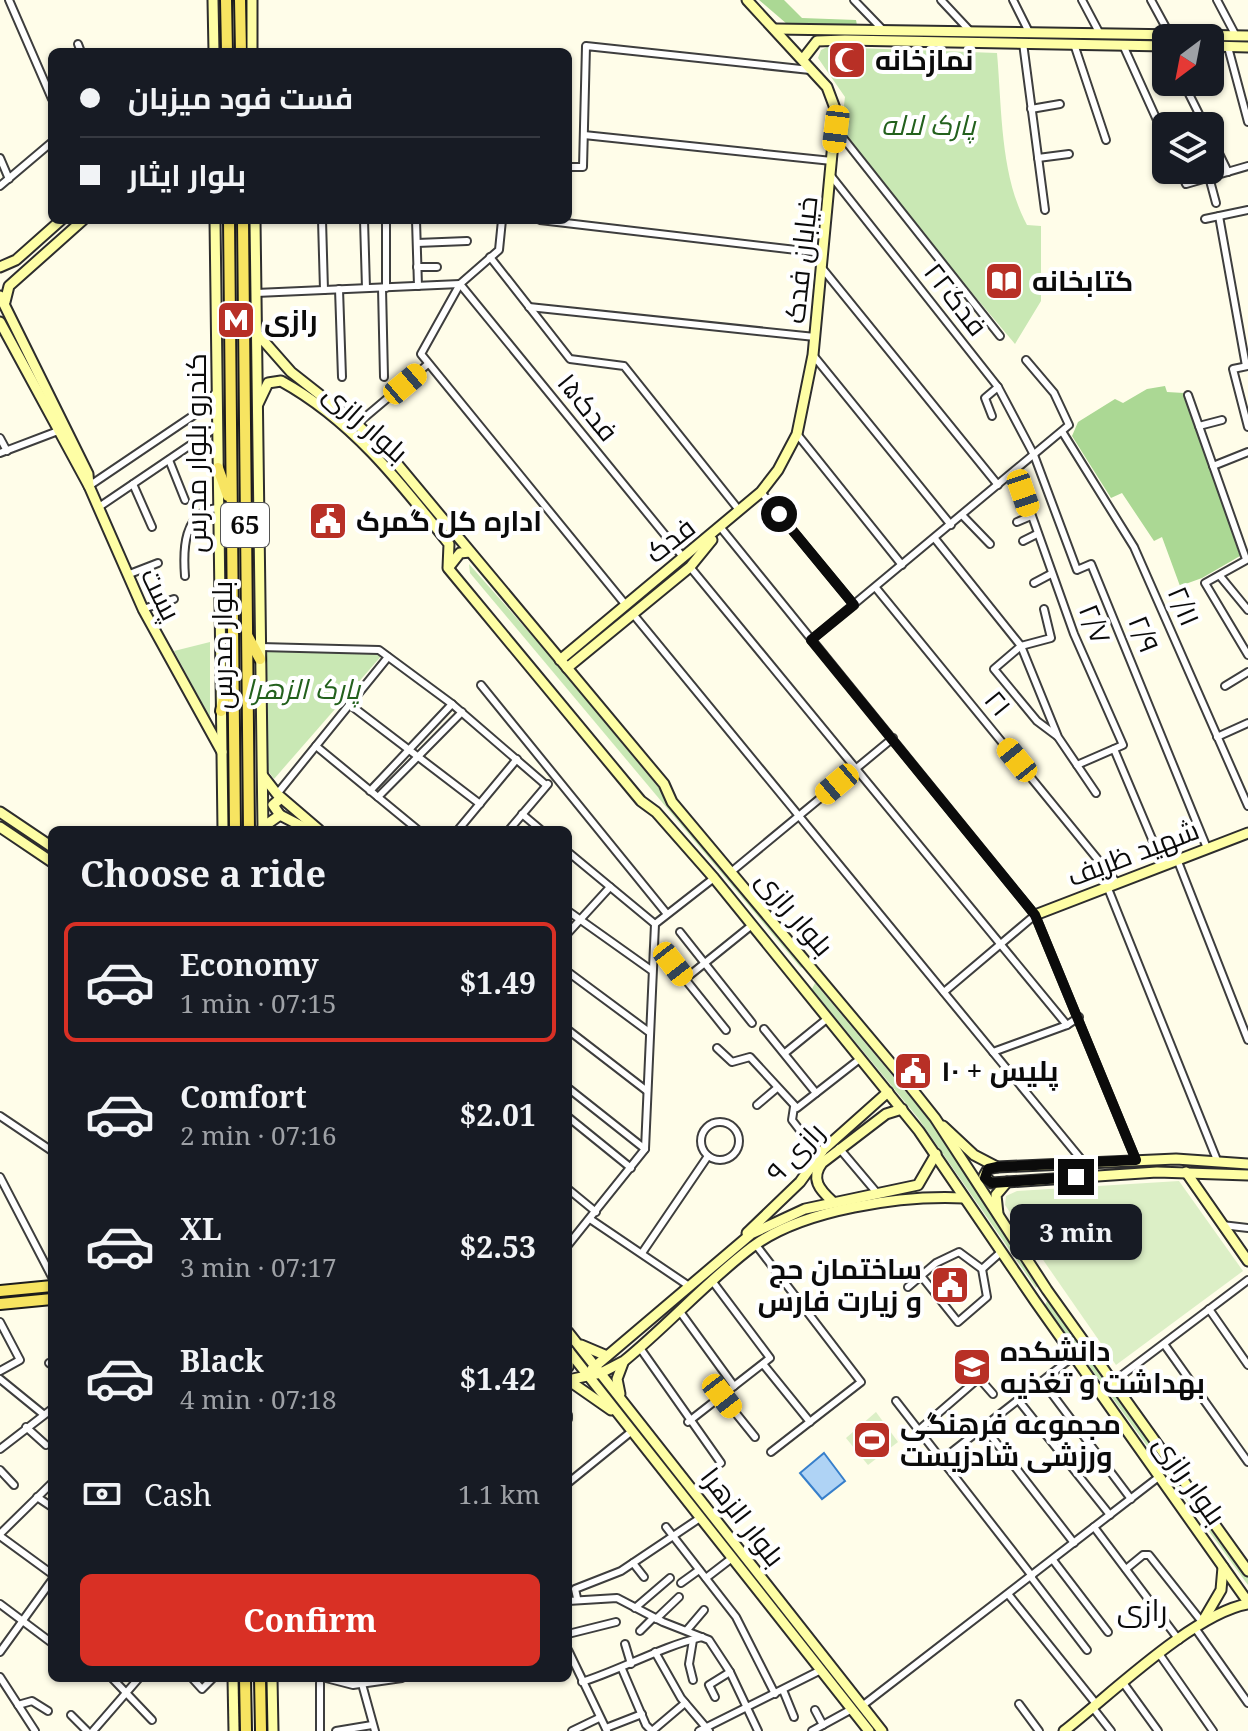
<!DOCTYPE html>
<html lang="en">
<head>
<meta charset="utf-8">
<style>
	:root { --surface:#171b24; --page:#242831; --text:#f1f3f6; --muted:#9ea1a6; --line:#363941; --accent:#d93025 }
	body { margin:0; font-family:"Noto Serif",Cairo,serif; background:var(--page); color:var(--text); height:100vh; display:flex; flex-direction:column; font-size:30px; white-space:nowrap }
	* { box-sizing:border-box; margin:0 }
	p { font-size:26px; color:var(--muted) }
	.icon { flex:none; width:44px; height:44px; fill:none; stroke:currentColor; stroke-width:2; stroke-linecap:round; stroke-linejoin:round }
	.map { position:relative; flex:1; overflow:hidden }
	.details { position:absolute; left:48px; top:826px; width:524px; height:856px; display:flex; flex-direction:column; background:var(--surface); border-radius:12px; box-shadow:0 2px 6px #0004 }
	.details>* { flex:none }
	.banner { position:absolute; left:48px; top:48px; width:524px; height:176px; border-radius:12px; box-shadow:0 2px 6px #0004; display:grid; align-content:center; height:176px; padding:0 32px; background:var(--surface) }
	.needle { width:52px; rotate:212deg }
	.controls { position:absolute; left:1152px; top:24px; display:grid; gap:16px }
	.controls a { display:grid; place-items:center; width:72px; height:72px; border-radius:12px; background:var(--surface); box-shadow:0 2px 6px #0004; font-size:40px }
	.end { position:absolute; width:36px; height:36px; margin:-18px; border:10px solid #0b0b0b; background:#fff; box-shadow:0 0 0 4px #fff }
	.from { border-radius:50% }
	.bubble { position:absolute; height:56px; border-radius:12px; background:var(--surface); box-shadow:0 2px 6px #0004; font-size:26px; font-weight:700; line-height:56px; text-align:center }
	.car { position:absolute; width:24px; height:48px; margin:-24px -12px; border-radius:10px; box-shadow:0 0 6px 2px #0007; background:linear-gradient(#f5c518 24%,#345 0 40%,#f5c518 0 76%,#345 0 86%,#f5c518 0) }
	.banner b { display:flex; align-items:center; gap:28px; height:76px; font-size:30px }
	.banner b+b { border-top:2px solid var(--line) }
	.banner i { width:20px; height:20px; background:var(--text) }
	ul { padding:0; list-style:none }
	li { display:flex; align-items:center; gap:24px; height:120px; margin:0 16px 12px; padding:0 16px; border:4px solid transparent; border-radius:12px }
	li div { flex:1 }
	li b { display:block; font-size:30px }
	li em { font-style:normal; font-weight:700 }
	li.current { border-color:var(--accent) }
	li>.icon { width:72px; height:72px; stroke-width:1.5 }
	h2 { padding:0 32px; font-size:36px; line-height:96px }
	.pay { display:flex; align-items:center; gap:20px; height:88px; padding:0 32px; font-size:30px }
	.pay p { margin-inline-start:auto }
	.primary-button { display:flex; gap:16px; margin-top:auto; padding:16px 32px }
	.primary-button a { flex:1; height:92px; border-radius:12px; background:var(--accent); color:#fff; font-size:32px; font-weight:700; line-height:92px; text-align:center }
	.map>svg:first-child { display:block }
</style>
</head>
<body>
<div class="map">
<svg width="1248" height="1731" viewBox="0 0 1248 1731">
	<rect width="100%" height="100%" fill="#fffde9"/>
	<g fill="#c9e8b4">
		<path d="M827 47 997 53C1002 109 1000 175 1027 225L1041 226V301L1015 344 840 136 845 97 818 58 821 50Z"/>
		<path d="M469 564 557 664 804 965 801 968 470 573Z"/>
		<path d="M210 642V718L174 651Z"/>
		<path d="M265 650 383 654 274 779 266 768Z"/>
		<path d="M815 983 927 1117 1039 1282 1036 1288 918 1118 812 989Z"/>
		<path d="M1048 1299 1248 1576V1585L1045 1305Z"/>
	</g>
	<g fill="#abd894">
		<path d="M759 0H784L802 18 856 20 857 25 787 24Z"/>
		<path d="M1165 386 1167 392 1184 393 1240 556 1202 578 1180 586 1162 537 1154 541 1122 493 1111 498 1072 436 1078 422 1115 399 1123 403 1147 389Z"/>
	</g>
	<g fill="#dcefc6">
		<path d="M1179 1181 1243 1271 1116 1365 1005 1205 1006 1196 1017 1191Z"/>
		<path d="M876 1412 898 1442 868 1465 846 1438Z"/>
	</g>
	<path fill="#afd3f5" stroke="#377fcb" stroke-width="2" d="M824 1453 845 1481 822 1499 800 1473Z"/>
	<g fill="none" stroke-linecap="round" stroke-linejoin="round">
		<g stroke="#3e3e3e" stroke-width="10">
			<g id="street">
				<path d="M9 0 52 99"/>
				<path d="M854 0 883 30"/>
				<path d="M941 0 970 31"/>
				<path d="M1013 0 1029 32"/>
				<path d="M1082 0 1100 34"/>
				<path d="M1151 0 1170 35"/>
				<path d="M1217 0 1236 36"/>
				<path d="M1023 43 1045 210"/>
				<path d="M78 44 81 52"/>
				<path d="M1074 44 1106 140"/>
				<path d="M1123 45 1166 140"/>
				<path d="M1228 47 1248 122"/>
				<path d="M1183 82 1205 126"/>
				<path d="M1031 109 1060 104"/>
				<path d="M836 129 1000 336"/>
				<path d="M584 135 832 161"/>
				<path d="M1210 135 1228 172"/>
				<path d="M0 158 9 179"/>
				<path d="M1038 158 1069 154"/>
				<path d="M568 167H583L586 46 810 70"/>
				<path d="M1180 170 1186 184 1248 166"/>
				<path d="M832 177 998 387 1034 455 1077 570 1091 564 1207 848"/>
				<path d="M1209 177 1216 203"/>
				<path d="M0 186 52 142"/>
				<path d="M1219 216 1246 366"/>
				<path d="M1205 219 1248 210"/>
				<path d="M322 220 324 290"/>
				<path d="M364 220 366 288"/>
				<path d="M386 220V288"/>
				<path d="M416 220 418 286"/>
				<path d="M502 220 499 250 460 284 421 354 625 604"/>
				<path d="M540 220 822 253"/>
				<path d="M417 243 467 241"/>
				<path d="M490 257 570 359 624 366 739 510"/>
				<path d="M417 267H437"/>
				<path d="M822 268 998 485"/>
				<path d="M460 284 683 557"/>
				<path d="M382 288 384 377"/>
				<path d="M339 289 342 377"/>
				<path d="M256 293 460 284"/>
				<path d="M529 307 815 337"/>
				<path d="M813 355 951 525"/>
				<path d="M1248 366 1233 369 1248 427"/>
				<path d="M1188 395 1246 559"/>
				<path d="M992 416 985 398 998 387"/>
				<path d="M357 424 428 364"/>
				<path d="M1199 426 1222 420"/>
				<path d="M1063 433 1134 547 1248 806"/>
				<path d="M797 434 902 565"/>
				<path d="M0 438 7 451"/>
				<path d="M0 453 58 431"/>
				<path d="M169 460 185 500"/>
				<path d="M1213 466 1248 452"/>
				<path d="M1016 471 1074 634 1123 745 1077 765"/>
				<path d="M133 484 152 527"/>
				<path d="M89 486 200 411 217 391"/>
				<path d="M761 492 854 605"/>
				<path d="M99 507 217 427"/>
				<path d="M962 515 990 544"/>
				<path d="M1017 522 1031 516"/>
				<path d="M721 528 1035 915 1136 1160"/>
				<path d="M936 540 1021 646 1058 737 1096 793"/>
				<path d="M1023 541 1037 534"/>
				<path d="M1248 559 1205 583 1248 655"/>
				<path d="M690 567 1067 1025"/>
				<path d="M127 575 158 563"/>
				<path d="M185 576C183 550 183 512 217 508"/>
				<path d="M1220 576 1248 610"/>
				<path d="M1034 583 1051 574"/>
				<path d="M876 588 1117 883"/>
				<path d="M143 609 174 599"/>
				<path d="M1044 609 1051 638 1021 646 994 669 1037 721 1057 736"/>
				<path d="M633 614 1085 1164"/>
				<path d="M811 640 1069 425 1054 393 1026 360"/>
				<path d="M260 647 379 650 452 704 546 785"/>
				<path d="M481 685 667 914"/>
				<path d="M1225 686 1248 672"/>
				<path d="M349 704 480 804"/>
				<path d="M1217 737 1248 723"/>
				<path d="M316 746 418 830"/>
				<path d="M1114 749 1163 865"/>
				<path d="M370 791 452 704"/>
				<path d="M277 794 388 657"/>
				<path d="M378 797 462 712"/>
				<path d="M522 814 541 830"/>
				<path d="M458 830 517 759"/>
				<path d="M509 830 548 784"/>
				<path d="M568 852 655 924"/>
				<path d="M1177 859 1248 1040"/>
				<path d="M731 872 893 738"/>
				<path d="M1107 886 1217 1160"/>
				<path d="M568 911 651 970"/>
				<path d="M680 932 752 1023"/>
				<path d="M568 933 610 887"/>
				<path d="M673 964 726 1030"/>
				<path d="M568 972 649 1032"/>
				<path d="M685 979 752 925"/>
				<path d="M944 992 1035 915"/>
				<path d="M764 1029 816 1093"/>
				<path d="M568 1030 647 1091"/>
				<path d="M717 1048 732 1062 750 1057 797 1108 861 1058"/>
				<path d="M993 1052 1067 1025 1079 1017"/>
				<path d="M785 1053 828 1018"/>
				<path d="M568 1088 645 1149"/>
				<path d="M757 1105 777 1088"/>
				<path d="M794 1107 792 1120 802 1133"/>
				<path d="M0 1116 52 1151"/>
				<path d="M568 1117 631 1168"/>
				<circle cx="720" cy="1141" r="19"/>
				<path d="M839 1148 877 1193"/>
				<path d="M0 1177 52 1277"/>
				<path d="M568 1189 596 1212"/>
				<path d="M590 1219 689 1286"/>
				<path d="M1222 1225 1248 1228"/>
				<path d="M568 1245 645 1149 655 924 714 878"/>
				<path d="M756 1245 861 1382 771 1452"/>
				<path d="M642 1253 708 1156"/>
				<path d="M982 1269 1001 1252"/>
				<path d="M908 1287 936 1263 959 1252 982 1269 987 1297 958 1322 922 1277"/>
				<path d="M1209 1309 1248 1365"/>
				<path d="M681 1313 734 1386"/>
				<path d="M0 1322 20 1360 0 1371"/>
				<path d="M1164 1344 1248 1462"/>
				<path d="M640 1348 721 1463"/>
				<path d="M49 1363 52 1365"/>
				<path d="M763 1364 810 1422"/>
				<path d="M0 1379 43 1414"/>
				<path d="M1043 1382 1131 1499"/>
				<path d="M1113 1382 1248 1280"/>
				<path d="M722 1396 755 1437"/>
				<path d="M896 1401 1032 1576"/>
				<path d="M1019 1401 1110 1515"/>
				<path d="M568 1415V1419"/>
				<path d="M688 1422 770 1358 713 1282"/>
				<path d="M26 1427 46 1445"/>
				<path d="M984 1427 1074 1543"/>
				<path d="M920 1429 979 1378 993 1394"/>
				<path d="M0 1449 52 1409"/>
				<path d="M944 1458 1074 1356"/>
				<path d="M0 1470 14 1485"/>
				<path d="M568 1483 632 1431"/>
				<path d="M37 1497 52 1507"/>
				<path d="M666 1527 736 1617 775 1694"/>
				<path d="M1094 1527 1179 1640"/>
				<path d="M0 1534 52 1483"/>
				<path d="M0 1536 52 1574"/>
				<path d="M1053 1560 1108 1632"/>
				<path d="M633 1563 644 1577"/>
				<path d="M1126 1569 1143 1555H1149L1202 1622"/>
				<path d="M1031 1577 1087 1650"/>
				<path d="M706 1578 732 1558"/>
				<path d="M681 1583 699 1570"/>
				<path d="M1008 1594 1097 1705"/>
				<path d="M577 1598 575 1589 621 1571 700 1518"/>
				<path d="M568 1601 617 1598 663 1622 709 1640 730 1672 758 1731"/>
				<path d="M0 1604 52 1643"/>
				<path d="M635 1608 670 1578"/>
				<path d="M656 1619 679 1597"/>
				<path d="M1195 1628 1248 1703"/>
				<path d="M687 1630 704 1610"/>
				<path d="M640 1631 653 1618"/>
				<path d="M568 1634 616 1622"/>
				<path d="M625 1644 631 1664"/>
				<path d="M568 1650 607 1731"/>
				<path d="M0 1652 52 1580"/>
				<path d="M655 1652 681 1698 709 1731"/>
				<path d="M1160 1655 1213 1731"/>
				<path d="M622 1669 646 1725 652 1731"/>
				<path d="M0 1677 35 1731"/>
				<path d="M112 1678 152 1720"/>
				<path d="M192 1678 202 1689 213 1678"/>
				<path d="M326 1678 353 1685 402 1678"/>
				<path d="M693 1680 689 1664 693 1640"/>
				<path d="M582 1682C623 1669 660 1647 702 1637"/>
				<path d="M362 1684 375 1731"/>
				<path d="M1124 1684 1158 1731"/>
				<path d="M783 1690 794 1717"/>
				<path d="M715 1697 709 1685 730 1672"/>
				<path d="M1019 1704 1039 1731"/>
				<path d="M18 1705 32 1701 48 1711"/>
				<path d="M862 1706 1160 1476"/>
				<path d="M1093 1708 1111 1731"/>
				<path d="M815 1710 823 1725"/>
				<path d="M71 1715 87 1731"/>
				<path d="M606 1728 642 1714"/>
				<path d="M93 1731 139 1678"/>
				<path d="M320 1731V1683"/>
				<path d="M336 1731 372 1725"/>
				<path d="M572 1731 599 1718"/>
				<path d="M652 1731 685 1703"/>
				<path d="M699 1731 821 1670"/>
				<path d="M812 1731 852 1709"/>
			</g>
		</g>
		<g stroke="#2d2d2d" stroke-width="13">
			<g id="secondary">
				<path d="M213 0 214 52"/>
				<path d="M252 0V52"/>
				<path d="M775 29 1248 36"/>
				<path d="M1210 46 1248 47"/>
				<path d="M803 59 817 41 845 40 1166 46"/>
				<path d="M215 220 223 830"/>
				<path d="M255 220 263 830"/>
				<path d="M0 267 16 260 61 220"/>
				<path d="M0 296 88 474 89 486"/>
				<path d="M5 302 9 286 83 220"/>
				<path d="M0 322 89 486 143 609 222 752"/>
				<path d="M254 330 291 372 357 424 393 459 664 784 672 802 904 1079 935 1118 1047 1290 1248 1571"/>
				<path d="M258 404 268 383 281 381C352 420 400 482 449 544L448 568 641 801 656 812 714 878 919 1131 1035 1301 1248 1602"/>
				<path d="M449 567 460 553 470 552"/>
				<path d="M560 660 761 492 778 470 797 434 813 355 836 111 827 87 747 0"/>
				<path d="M567 668 690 567 712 540"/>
				<path d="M263 776 277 794 319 830"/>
				<path d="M0 812 52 847"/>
				<path d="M280 815 273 805 281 798"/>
				<path d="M0 827 52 862"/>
				<path d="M263 827 280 815 309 830"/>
				<path d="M1035 915 1248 833"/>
				<path d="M943 1126 974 1155 997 1167"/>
				<path d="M1248 1164 1176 1159 997 1167 988 1169 984 1176 992 1183 1157 1172 1248 1175"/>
				<path d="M1186 1172 1248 1261"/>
				<path d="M832 1201C820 1190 810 1179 822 1163L886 1114 902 1109"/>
				<path d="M998 1214 996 1195 1007 1182"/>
				<path d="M747 1233 800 1182 823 1150 888 1092"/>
				<path d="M568 1332 882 1731"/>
				<path d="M581 1345 607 1356"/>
				<path d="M568 1350 869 1731"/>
				<path d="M568 1367 569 1351"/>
				<path d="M592 1369 751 1234 805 1209 918 1185 936 1154"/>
				<path d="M568 1380 601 1373 624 1361C668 1325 707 1281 752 1247 803 1209 902 1195 964 1198"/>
				<path d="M568 1380 611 1410"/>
				<path d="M620 1394 617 1379 623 1363"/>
				<path d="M1204 1619 1221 1590 1223 1567"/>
				<path d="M233 1678 234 1731"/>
				<path d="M272 1678 273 1731"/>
				<path d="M1064 1731C1109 1696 1194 1613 1248 1604"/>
			</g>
		</g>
		<g stroke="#1c1c1c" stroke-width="14">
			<g id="primary">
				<path d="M226 0 227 52"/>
				<path d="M240 0 241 52"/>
				<path d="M229 220 235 830"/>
				<path d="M243 220 249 830"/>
				<path d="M218 468 228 496"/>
				<path d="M248 637 260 659"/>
				<path d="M221 711 230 676"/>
				<path d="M0 1291 52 1286"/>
				<path d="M0 1304 52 1299"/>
				<path d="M245 1678 246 1731"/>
				<path d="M260 1678 261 1731"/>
			</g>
		</g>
		<use href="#street" stroke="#fff" stroke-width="6"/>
		<use href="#secondary" stroke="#fefea5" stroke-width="9"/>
		<use href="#primary" stroke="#f7e461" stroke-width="10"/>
	</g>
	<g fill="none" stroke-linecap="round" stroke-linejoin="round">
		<path stroke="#0b0b0b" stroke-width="10" d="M779 514 854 605 811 640 1035 915 1136 1160 997 1167 988 1169 985 1178 992 1183 1076 1177"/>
	</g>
	<defs>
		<g id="mosque-square" transform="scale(2)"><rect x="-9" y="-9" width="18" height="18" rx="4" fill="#b83026" stroke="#fff"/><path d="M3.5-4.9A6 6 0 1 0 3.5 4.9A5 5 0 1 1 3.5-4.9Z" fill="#fff"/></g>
		<g id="library-square" transform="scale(2)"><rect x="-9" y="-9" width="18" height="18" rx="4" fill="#b83026" stroke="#fff"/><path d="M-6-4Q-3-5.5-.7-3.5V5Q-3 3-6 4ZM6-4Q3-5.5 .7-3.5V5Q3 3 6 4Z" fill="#fff"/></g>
		<g id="metro-square" transform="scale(2)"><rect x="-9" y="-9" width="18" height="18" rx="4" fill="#b83026" stroke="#fff"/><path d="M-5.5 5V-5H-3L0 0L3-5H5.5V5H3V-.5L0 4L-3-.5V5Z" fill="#fff"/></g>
		<g id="civic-square" transform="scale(2)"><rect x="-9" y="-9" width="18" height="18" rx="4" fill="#b83026" stroke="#fff"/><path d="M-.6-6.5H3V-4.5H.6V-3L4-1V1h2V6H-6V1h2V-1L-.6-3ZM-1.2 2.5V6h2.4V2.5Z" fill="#fff"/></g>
		<g id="university-square" transform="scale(2)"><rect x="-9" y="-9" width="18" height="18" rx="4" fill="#b83026" stroke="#fff"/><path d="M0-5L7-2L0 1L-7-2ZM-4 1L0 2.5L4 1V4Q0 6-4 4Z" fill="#fff"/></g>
		<g id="stadium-square" transform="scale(2)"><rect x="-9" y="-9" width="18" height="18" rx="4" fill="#b83026" stroke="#fff"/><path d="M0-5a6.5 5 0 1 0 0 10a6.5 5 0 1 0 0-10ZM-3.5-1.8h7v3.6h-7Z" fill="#fff"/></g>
	</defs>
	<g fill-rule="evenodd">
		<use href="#mosque-square" x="847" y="60"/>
		<use href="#library-square" x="1004" y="281"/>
		<use href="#metro-square" x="236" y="320"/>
		<use href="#civic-square" x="328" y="521"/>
		<use href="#civic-square" x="913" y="1071"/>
		<use href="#civic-square" x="950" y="1285"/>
		<use href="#university-square" x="972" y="1367"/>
		<use href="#stadium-square" x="872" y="1440"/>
	</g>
	<g text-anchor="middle" stroke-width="8" stroke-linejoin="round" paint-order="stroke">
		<rect fill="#fff" stroke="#545454" stroke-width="2" x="221" y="503" width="48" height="44" rx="6"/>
		<g font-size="26" font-weight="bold" fill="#0b0b0b">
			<text x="245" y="534">65</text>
		</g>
		<g font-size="28" font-weight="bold" fill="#0b0b0b" stroke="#fff" text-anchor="start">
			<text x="875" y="70">نمازخانه</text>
			<text x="1032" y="291">کتابخانه</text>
			<text x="264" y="330">رازی</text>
			<text x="356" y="531">اداره کل گمرک</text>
			<text x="941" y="1081">پلیس + ۱۰</text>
			<text x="922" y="1279" text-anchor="end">ساختمان حج<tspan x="922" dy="32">و زیارت فارس</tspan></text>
			<text x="1000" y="1361">دانشکده<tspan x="1000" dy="32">بهداشت و تغذیه</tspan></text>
			<text x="900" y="1434">مجموعه فرهنگی<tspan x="900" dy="32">ورزشی شادزیست</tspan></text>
		</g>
		<g font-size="28" font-style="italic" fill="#23611d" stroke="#fff">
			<text x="928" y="135">پارک لاله</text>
			<text x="303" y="699">پارک الزهرا</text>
		</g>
		<g font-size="28" fill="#0b0b0b" stroke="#fff">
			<text transform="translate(801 260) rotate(-84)" y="10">خیابان فدک</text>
			<text transform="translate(956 299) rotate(52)" y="10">فدک۲۲</text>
			<text transform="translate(588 407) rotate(51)" y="10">فدک۱۵</text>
			<text transform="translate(366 423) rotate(42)" y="10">بلوار رازی</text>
			<text transform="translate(196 453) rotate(-90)" y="10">کندرو بلوار مدرس</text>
			<text transform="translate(670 540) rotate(-38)" y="10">فدک</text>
			<text transform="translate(161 594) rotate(64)" y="10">پست</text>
			<text transform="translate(1184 606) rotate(67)" y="10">۲/۱۱</text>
			<text transform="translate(1095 624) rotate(68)" y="10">۲/۷</text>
			<text transform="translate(1144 634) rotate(68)" y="10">۲/۹</text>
			<text transform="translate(222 645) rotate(-90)" y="10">بلوار مدرس</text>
			<text transform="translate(998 703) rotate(51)" y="10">۲۱</text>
			<text transform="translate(1133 853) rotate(-21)" y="10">شهید ظریف</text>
			<text transform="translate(795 913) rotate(50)" y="10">بلوار رازی</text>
			<text transform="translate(795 1152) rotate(-47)" y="10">رازی ۹</text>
			<text transform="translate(1190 1480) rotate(55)" y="10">بلوار رازی</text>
			<text transform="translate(743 1517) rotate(52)" y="10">بلوار الزهرا</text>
		</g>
		<g font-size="30" fill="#0b0b0b" stroke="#fff">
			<text x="1142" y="1621">رازی</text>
		</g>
	</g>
</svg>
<div class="controls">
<a><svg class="needle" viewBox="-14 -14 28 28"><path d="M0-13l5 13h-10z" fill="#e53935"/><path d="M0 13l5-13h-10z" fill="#9ea1a6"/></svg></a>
<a><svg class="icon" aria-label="layers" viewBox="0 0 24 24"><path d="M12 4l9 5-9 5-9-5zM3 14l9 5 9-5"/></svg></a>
</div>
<i class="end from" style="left:779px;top:514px"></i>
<i class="end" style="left:1076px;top:1177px"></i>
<div class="bubble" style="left:1010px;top:1204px;width:132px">3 min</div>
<i class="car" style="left:836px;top:129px;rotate:187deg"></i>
<i class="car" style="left:405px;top:384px;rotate:50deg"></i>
<i class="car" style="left:1023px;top:493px;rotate:161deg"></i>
<i class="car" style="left:1017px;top:760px;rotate:321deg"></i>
<i class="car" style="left:837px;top:784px;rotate:230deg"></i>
<i class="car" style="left:673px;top:964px;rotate:142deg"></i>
<i class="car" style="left:722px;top:1396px;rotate:142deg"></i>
<div class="banner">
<b><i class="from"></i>فست فود میزبان</b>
<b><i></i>بلوار ایثار</b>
</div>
<section class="details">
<h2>Choose a ride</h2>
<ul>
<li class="current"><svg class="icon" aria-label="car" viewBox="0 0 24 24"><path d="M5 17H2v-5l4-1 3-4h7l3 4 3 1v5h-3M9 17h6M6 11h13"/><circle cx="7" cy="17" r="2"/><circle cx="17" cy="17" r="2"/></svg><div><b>Economy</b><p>1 min · 07:15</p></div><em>$1.49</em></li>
<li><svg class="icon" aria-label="car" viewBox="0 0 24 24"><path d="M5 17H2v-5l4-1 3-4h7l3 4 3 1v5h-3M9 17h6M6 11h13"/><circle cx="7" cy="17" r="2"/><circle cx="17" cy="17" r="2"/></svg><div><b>Comfort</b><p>2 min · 07:16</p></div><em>$2.01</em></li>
<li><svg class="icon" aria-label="car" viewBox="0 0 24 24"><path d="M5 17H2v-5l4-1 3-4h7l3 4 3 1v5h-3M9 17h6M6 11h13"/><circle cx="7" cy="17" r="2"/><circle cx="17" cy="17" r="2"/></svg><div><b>XL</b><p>3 min · 07:17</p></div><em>$2.53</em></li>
<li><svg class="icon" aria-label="car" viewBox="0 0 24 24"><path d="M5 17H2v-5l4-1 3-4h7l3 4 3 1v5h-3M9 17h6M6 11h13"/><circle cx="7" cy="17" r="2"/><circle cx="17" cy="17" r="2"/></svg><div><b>Black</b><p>4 min · 07:18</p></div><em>$1.42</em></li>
</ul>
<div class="pay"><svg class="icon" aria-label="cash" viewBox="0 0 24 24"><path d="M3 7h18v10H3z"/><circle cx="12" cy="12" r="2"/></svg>Cash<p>1.1 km</p></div>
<div class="primary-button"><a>Confirm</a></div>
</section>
</div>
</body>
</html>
